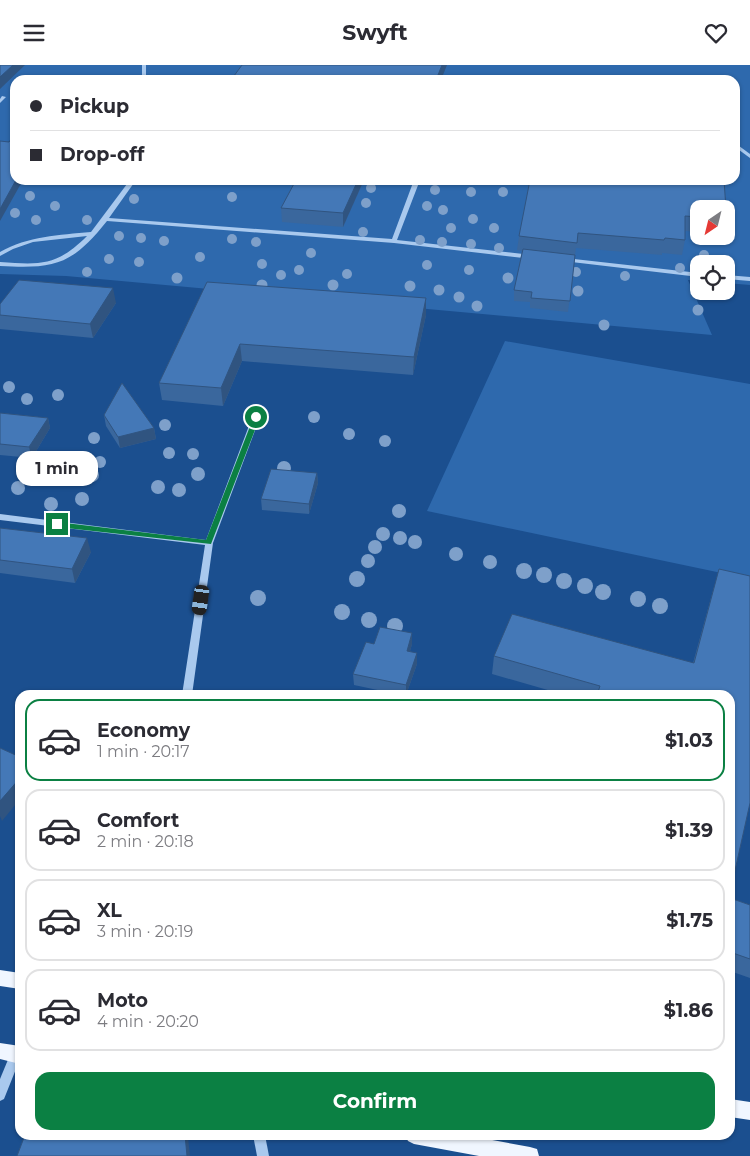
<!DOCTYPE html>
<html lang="en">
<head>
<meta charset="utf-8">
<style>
	:root { --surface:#fff; --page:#f7f7f7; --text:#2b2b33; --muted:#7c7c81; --line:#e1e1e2; --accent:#0b8043 }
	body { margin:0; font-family:Montserrat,sans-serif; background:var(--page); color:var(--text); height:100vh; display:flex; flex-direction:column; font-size:19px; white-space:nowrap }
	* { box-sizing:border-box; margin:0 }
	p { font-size:16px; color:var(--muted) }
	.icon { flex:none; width:28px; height:28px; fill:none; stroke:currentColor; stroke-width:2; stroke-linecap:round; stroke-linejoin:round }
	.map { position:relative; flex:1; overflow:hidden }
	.side { position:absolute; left:15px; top:625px; width:720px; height:450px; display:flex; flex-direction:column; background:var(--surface); border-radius:15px; box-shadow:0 1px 4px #0004 }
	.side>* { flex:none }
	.hud { position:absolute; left:10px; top:10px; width:730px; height:110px; border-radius:15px; box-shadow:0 1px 4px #0004; display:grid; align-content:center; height:110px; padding:0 20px; background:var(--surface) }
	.needle { width:32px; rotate:215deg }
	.buttons { position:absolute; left:690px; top:135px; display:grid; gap:10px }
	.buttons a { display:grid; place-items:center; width:45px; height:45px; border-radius:10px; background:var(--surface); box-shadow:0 1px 4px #0004; font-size:25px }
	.end { position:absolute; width:22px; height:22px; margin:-11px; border:6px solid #0b8043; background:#fff; box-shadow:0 0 0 2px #fff }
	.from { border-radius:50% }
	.bubble { position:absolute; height:35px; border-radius:15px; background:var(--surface); box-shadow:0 1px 4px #0004; font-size:16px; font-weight:700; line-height:35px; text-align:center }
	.car { position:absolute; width:15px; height:30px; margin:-15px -8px; border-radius:6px; box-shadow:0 0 4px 1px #0007; background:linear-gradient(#222 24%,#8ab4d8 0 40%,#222 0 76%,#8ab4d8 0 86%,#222 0) }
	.hud b { display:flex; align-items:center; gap:18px; height:48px; font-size:19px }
	.hud b+b { border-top:1px solid var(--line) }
	.hud i { width:12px; height:12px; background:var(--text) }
	ul { padding:9px 0 0; list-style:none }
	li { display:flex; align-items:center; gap:15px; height:82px; margin:0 10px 8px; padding:0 10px; border:2px solid var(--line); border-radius:15px }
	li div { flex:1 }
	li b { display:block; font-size:19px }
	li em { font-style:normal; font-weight:700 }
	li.current { border-color:var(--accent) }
	li>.icon { width:45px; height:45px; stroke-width:1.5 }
	.button { display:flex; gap:10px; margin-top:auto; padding:10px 20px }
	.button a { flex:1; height:58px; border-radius:15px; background:var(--accent); color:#fff; font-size:20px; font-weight:700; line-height:58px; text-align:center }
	header { display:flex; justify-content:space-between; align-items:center; height:65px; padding:0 20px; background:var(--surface); font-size:22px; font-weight:700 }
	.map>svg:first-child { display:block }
</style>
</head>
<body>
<header><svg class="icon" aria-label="menu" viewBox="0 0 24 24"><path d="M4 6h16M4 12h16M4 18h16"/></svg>Swyft<svg class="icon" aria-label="heart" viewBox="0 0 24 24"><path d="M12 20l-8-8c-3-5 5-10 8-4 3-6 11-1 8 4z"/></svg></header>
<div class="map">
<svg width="750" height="1091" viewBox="0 0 750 1091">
	<rect width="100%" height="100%" fill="#1b4f8f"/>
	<g fill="#2e69ad" fill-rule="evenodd">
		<path d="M0 0H750V220L726 218V199H699V216L688 215 712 270 66 211 0 209ZM15 15H735V115H15ZM699 144H726V171H699Z"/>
		<path d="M505 276 750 319V514L427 446Z"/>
	</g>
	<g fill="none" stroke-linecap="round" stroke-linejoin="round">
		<g fill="#a9c9ee" fill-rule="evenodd">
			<rect x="142" y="0" width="4" height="15"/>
			<path d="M2 31 6 32 0 38V34Z"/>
			<path d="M735 78 750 89V93L735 82Z"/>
			<path d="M130 115H136L109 153 392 174 414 115H420L397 175 532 190 535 192 532 194 394 178 107 156C72 200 55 204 0 201V197C41 200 57 201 87 171L33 177 13 184 0 191V187C28 171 59 170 91 167Z"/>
			<path d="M565 193 699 208V212L563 196V194Z"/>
			<path d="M726 210 750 212V216L726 214Z"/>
			<path d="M253 350H259L260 352 213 478 192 630H182L205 480 0 455V449L206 475Z"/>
			<path d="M16 983 20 985V994L4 1034 0 1036V1014L12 985Z"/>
			<path d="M253 1070H265L269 1091H257Z"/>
		</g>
		<g fill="#f0f6ff" fill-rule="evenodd">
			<path d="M0 905 20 908V924L0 921Z"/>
			<path d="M0 978 20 981V999L0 994Z"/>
			<path d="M730 1034 750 1037V1055L730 1052Z"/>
			<path d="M405 1070H465L530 1082 537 1084 539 1091H479L414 1079 408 1076Z"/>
		</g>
	</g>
	<g fill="#7ea0ca">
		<circle cx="371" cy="123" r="5"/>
		<circle cx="435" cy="125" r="5"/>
		<circle cx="471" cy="127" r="5"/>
		<circle cx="503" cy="127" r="5"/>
		<circle cx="30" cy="131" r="5"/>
		<circle cx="232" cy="132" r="5"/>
		<circle cx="134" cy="134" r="5"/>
		<circle cx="366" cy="138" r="5"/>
		<circle cx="55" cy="141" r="5"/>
		<circle cx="427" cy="141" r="5"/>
		<circle cx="443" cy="145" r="5"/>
		<circle cx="15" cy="148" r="5"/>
		<circle cx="473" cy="154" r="5"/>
		<circle cx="36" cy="155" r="5"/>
		<circle cx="87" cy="155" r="5"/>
		<circle cx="451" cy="163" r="5"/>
		<circle cx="494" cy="163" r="5"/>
		<circle cx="363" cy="167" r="5"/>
		<circle cx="119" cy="171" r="5"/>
		<circle cx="141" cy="173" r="5"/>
		<circle cx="232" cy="174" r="5"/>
		<circle cx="420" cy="175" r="5"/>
		<circle cx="164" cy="176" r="5"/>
		<circle cx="256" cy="177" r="5"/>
		<circle cx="442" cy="177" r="5"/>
		<circle cx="471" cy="179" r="5"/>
		<circle cx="499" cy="183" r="5"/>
		<circle cx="311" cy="188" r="5"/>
		<circle cx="704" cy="190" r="5"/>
		<circle cx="200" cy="192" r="5"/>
		<circle cx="109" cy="194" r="5"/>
		<circle cx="139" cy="197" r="5"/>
		<circle cx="262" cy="199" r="5"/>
		<circle cx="427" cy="200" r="5"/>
		<circle cx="680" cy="203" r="5"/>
		<circle cx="299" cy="205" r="5"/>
		<circle cx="469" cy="205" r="5"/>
		<circle cx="87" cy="207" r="5"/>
		<circle cx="576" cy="207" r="5"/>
		<circle cx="347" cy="209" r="5"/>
		<circle cx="281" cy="210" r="5"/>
		<circle cx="625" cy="211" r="5"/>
		<circle cx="177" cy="213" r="5.5"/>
		<circle cx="508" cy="213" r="5.5"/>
		<circle cx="262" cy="220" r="5.5"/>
		<circle cx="333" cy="220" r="5.5"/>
		<circle cx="410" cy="221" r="5.5"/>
		<circle cx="439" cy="225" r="5.5"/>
		<circle cx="578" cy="226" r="5.5"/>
		<circle cx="459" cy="232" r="5.5"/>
		<circle cx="477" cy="241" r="5.5"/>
		<circle cx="698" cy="245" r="5.5"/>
		<circle cx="604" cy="260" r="5.5"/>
		<circle cx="9" cy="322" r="6"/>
		<circle cx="58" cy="330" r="6"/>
		<circle cx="27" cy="334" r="6"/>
		<circle cx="314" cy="352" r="6"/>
		<circle cx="165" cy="360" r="6"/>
		<circle cx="349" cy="369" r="6"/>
		<circle cx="94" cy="373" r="6"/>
		<circle cx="385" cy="376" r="6"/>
		<circle cx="169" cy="388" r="6"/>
		<circle cx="193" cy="389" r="6"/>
		<circle cx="100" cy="397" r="6"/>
		<circle cx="284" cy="403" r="7"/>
		<circle cx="198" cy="409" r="7"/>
		<circle cx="92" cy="410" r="7"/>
		<circle cx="158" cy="422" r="7"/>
		<circle cx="18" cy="423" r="7"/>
		<circle cx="179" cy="425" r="7"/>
		<circle cx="82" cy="434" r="7"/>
		<circle cx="51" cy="439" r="7"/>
		<circle cx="399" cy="446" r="7"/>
		<circle cx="383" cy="469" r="7"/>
		<circle cx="400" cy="473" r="7"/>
		<circle cx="415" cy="477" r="7"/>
		<circle cx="375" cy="482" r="7"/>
		<circle cx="456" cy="489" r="7"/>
		<circle cx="368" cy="496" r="7"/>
		<circle cx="490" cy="497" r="7"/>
		<circle cx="524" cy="506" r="8"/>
		<circle cx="544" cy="510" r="8"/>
		<circle cx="357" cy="514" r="8"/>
		<circle cx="564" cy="516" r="8"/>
		<circle cx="585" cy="521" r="8"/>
		<circle cx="603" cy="527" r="8"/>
		<circle cx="258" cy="533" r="8"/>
		<circle cx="638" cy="534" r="8"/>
		<circle cx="660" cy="541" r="8"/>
		<circle cx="342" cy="547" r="8"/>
		<circle cx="369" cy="555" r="8"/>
		<circle cx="395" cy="561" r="8"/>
	</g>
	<g fill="#3a679d">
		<path d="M296 115H363V117L343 162 282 157 281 143Z"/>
		<path d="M699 144V167L685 166V175L682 190 662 188V190L576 183 568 247 530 243V237L514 236V225L522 186 517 185 519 171Z"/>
		<path d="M207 217 426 250 413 310 242 296 223 341 162 335 159 318Z"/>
		<path d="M116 238 93 273 0 264V239Z"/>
		<path d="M0 348 48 353 50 363 32 393 0 390Z"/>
		<path d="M104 350 154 363 156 374 120 383 106 361Z"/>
		<path d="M317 408 318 418 309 449 262 445 261 434Z"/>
		<path d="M0 463 91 487 75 518 0 508Z"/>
		<path d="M714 522 730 630H565L492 609 494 591 693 598Z"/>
		<path d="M412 568V579L410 586 417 599 406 630H401L354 620 353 609Z"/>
		<path d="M730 833 750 840V913L730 906Z"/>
	</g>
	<g fill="#305480">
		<path d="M13 0H25L0 24V12Z"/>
		<path d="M442 0H447L441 15H436Z"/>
		<path d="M16 115H23L0 156V144Z"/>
		<path d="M358 115H363V117L343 162V148Z"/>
		<path d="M113 223 116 238 93 273 90 259Z"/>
		<path d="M426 233V250L413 310 414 292Z"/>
		<path d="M240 279 242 296 223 341 221 323Z"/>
		<path d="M48 353 50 363 32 393 29 382Z"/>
		<path d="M154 363 156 374 120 383 118 372Z"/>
		<path d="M317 408 318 418 309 449V439Z"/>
		<path d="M87 473 91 487 75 518 72 504Z"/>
		<path d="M412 568V579L407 597V586Z"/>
		<path d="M417 588V599L406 630V620Z"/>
		<path d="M20 713V734L2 756 0 751V736Z"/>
		<path d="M185 1070H188V1072L190 1091H187Z"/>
	</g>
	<g fill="#4478b7" stroke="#305480">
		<path d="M0 0H13L0 12Z"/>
		<path d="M242 0H442L436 15H231Z"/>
		<path d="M15 69V115H16L0 144V76L9 77Z"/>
		<path d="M296 115H358L343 148 281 143Z"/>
		<path d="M530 115H724L726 144H699V152L685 151V175L665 173 664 175 578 168 577 178 519 171Z"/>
		<path d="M523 184 575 190 570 236 531 233 532 227 514 225Z"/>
		<path d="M19 215 113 223 90 259 0 250V239Z"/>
		<path d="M207 217 426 233 414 292 240 279 221 323 159 318Z"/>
		<path d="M122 318 154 363 118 372 104 350Z"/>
		<path d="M0 348 48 353 29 382 0 379Z"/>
		<path d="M271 404 317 408 309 439 261 434Z"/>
		<path d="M0 463 87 473 72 504 0 495Z"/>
		<path d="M719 504 750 511V738L730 828V630H597L600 621 494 591 512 549 694 598Z"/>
		<path d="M380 562 412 568 407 586 417 588 406 620 353 609 366 577 374 579Z"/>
		<path d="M0 683 20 692V713L0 736Z"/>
		<path d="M730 833 750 840V894L730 887Z"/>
		<path d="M25 1070H185L187 1091H17Z"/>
	</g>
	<path fill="#0b8043" d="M254 351 260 352 211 479 57 462 53 459 57 457 206 475Z"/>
</svg>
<div class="buttons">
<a><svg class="needle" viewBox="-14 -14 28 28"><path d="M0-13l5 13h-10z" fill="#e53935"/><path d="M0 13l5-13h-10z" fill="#7c7c81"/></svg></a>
<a><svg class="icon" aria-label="locate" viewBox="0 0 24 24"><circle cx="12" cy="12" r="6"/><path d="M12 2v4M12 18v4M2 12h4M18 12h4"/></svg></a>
</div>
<i class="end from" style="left:256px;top:352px"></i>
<i class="end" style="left:57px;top:459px"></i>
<div class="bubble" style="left:16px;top:386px;width:82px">1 min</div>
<i class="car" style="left:201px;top:535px;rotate:188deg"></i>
<div class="hud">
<b><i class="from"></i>Pickup</b>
<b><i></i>Drop-off</b>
</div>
<section class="side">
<ul>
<li class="current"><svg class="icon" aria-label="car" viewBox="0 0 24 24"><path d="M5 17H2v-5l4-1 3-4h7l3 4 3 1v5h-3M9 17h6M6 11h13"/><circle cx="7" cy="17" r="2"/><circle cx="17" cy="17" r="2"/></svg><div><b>Economy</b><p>1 min · 20:17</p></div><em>$1.03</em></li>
<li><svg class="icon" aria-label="car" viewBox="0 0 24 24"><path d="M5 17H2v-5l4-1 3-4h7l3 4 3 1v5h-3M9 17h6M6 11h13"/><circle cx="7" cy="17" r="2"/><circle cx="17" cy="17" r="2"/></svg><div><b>Comfort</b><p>2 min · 20:18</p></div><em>$1.39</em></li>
<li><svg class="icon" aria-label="car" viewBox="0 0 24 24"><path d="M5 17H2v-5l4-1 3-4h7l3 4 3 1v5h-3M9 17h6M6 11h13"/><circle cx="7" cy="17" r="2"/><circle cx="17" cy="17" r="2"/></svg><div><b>XL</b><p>3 min · 20:19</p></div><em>$1.75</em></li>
<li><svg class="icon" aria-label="car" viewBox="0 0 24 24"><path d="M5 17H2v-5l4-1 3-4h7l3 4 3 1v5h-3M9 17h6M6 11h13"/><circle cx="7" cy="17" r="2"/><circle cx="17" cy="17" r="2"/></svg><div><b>Moto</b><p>4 min · 20:20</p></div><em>$1.86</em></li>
</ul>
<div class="button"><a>Confirm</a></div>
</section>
</div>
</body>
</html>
